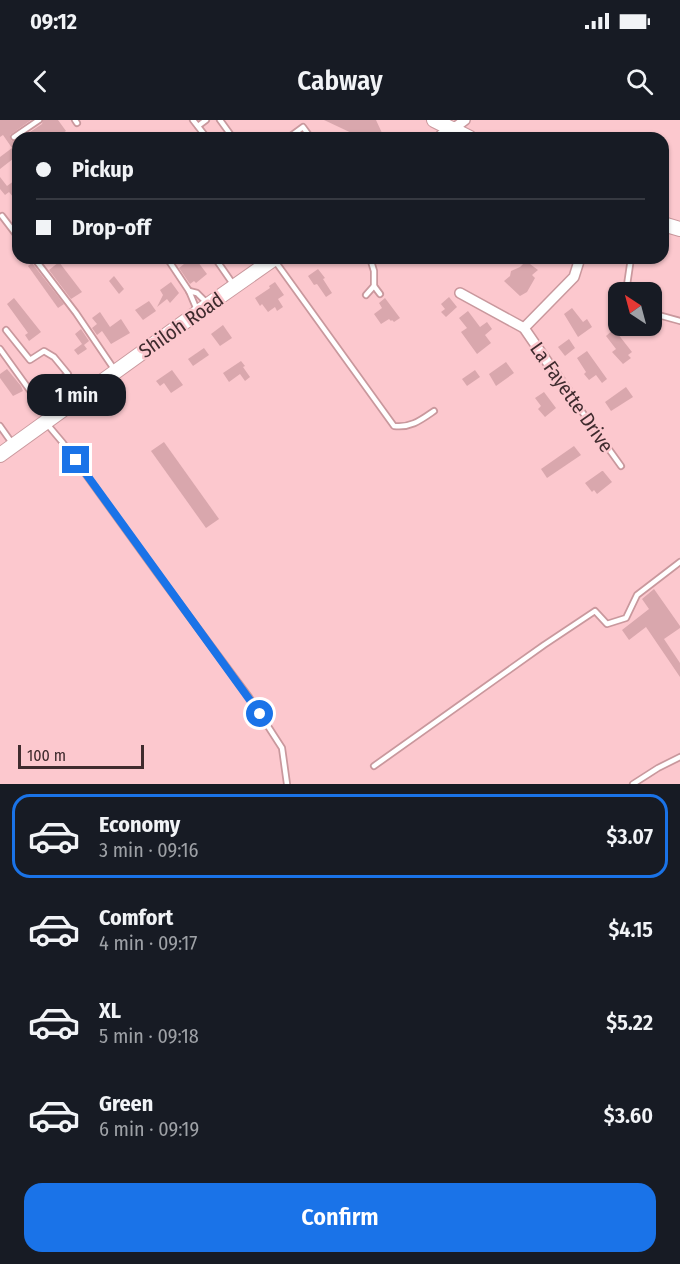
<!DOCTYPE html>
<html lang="en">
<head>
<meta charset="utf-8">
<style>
	:root { --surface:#171b24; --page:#20242c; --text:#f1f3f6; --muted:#9ea1a6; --line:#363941; --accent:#1a73e8 }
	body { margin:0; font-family:"Fira Sans Condensed",sans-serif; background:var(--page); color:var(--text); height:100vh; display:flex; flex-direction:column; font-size:22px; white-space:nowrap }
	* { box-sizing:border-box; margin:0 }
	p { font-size:20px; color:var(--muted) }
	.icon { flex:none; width:33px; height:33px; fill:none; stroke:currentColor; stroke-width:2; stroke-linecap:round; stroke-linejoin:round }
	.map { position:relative; height:664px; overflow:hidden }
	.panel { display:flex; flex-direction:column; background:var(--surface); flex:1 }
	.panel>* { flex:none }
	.guide { position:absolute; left:12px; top:12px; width:657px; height:132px; border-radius:18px; box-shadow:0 2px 4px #0004; display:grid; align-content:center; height:132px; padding:0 24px; background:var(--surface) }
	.needle { width:39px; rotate:324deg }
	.buttons { position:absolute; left:608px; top:162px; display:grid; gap:12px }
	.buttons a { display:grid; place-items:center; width:54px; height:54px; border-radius:12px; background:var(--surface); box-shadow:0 2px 4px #0004; font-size:30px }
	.scale { position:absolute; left:18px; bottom:15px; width:126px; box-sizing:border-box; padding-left:6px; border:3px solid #3f2b2e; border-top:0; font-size:16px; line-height:21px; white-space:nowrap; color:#3f2b2e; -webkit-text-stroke:4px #fcc8ce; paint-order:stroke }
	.end { position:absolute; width:27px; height:27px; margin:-14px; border:8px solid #1a73e8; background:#fff; box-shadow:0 0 0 3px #fff }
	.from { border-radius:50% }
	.bubble { position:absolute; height:42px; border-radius:18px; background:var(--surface); box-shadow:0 2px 4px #0004; font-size:20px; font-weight:600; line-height:42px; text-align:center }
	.guide b { display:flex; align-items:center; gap:21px; height:57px; font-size:22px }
	.guide b+b { border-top:2px solid var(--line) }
	.guide i { width:15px; height:15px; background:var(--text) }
	ul { padding:10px 0 0; list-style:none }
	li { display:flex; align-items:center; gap:18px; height:84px; margin:0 12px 9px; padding:0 12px; border:3px solid transparent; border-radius:18px }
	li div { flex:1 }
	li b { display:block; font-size:22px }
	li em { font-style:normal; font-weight:600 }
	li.active { border-color:var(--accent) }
	li>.icon { width:54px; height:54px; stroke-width:1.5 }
	.action { display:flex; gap:12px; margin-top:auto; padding:12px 24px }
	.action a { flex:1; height:69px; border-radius:18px; background:var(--accent); color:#fff; font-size:24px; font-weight:600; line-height:69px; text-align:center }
	.status { display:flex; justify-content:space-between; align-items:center; height:42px; padding:0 30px; background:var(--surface); direction:ltr }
	.status svg { height:16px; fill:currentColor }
	header { display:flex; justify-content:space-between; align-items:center; height:78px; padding:0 24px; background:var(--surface); font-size:27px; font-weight:600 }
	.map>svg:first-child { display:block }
</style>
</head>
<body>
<div class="status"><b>09:12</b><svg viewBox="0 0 49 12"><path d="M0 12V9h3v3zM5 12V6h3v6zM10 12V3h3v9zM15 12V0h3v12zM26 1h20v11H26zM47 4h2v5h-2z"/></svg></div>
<header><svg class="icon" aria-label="back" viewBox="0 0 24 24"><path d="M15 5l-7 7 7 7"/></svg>Cabway<svg class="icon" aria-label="search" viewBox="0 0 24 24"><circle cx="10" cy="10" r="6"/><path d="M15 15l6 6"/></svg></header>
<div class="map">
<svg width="680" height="664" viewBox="0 0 680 664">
	<rect width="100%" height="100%" fill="#fcc8ce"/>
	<g fill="#d9a7ad">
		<path d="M0 0H31L10 15V18L12 21H15L18 20V35L0 49V37L12 28 3 15 0 17Z"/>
		<path d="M43 0H58L66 11 63 13 66 18H21L42 4Z"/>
		<path d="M324 0H376L382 13 381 18H358V16Z"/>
		<path d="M0 57 7 66 18 58V83L9 72 5 75 0 69Z"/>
		<path d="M180 138H195L207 154 196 163 194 161 190 164 179 148 184 144Z"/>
		<path d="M526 141 538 150 532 155 535 158 527 172 520 176 504 161 510 156 511 151 520 147Z"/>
		<path d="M59 142 82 172 71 179 49 150Z"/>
		<path d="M32 143 64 184 58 188 28 146Z"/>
		<path d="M318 149 325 158 323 159 332 173 326 177 317 164 314 165 308 156Z"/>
		<path d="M114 156 124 169 119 174 109 161Z"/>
		<path d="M171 162 179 173 170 183 167 179 157 187 163 175 160 170Z"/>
		<path d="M275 162 284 175 278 179 283 187 277 191 275 187 268 192 262 184 260 186 255 178 270 168 269 166Z"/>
		<path d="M449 177 457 187 446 197 441 192 445 189 441 184Z"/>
		<path d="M14 178 41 212 29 221 25 215 28 213 7 184Z"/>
		<path d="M385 178 400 198 394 202 392 200 391 201 389 199 381 204 374 194 382 188 379 183Z"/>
		<path d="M149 181 156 191 143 200 135 190Z"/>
		<path d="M572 188 583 202 587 199 592 207 578 217 564 194Z"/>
		<path d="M468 191 480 207 487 202 492 209 485 215 491 223 477 234 461 212 467 208 459 198Z"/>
		<path d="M100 192 110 207 121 199 130 213 111 224 102 211 97 215 92 208 97 204 92 198Z"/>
		<path d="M223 205 232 218 220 226 211 214Z"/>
		<path d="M81 209 89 221 84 225 87 229 78 235 74 230 82 224 75 214Z"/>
		<path d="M614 209 632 232 628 235 631 238 623 244 612 232 616 229 606 216Z"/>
		<path d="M569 219 575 228 565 236 558 227Z"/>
		<path d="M204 228 209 235 193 246 188 239Z"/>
		<path d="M587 231 607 259 602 263 596 255 589 260 584 254 586 252 577 238Z"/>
		<path d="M241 241 245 246 243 247 250 257 245 261 240 254 229 262 223 253Z"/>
		<path d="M506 242 514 253 496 266 489 254Z"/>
		<path d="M7 249 21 266 23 271 13 276 0 258V254Z"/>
		<path d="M172 250 183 265 171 273 164 263 160 266 156 261Z"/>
		<path d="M475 250 480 257 467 266 462 259Z"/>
		<path d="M626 267 633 277 611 291 605 282Z"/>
		<path d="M544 272 556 288 545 297 538 289 541 286 535 278Z"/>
		<path d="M164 322 219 399 206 408 151 331Z"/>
		<path d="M574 326 581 335 547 358 541 349Z"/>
		<path d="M602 351H603L612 362 597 374 594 370 592 372 585 363Z"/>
		<path d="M654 469 680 506V508L664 519 680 543V557L646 507 629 520 622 510 649 489 642 479Z"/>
	</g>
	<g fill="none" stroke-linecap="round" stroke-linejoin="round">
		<g stroke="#c9989d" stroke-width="8">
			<g id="service">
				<path d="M75 0 77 3"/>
				<path d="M193 0 207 18"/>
				<path d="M220 0 233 18"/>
				<path d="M198 6 206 0"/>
				<path d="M14 17 39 0"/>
				<path d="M288 18 303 7 311 18"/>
				<path d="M2 96 18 117"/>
				<path d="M34 138 76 193 114 249"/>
				<path d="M167 138 189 171 197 190"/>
				<path d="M215 138 233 164"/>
				<path d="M370 138 374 151V166L380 174"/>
				<path d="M275 141 394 306C411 308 421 300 434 291"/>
				<path d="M189 171 197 173 206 182"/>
				<path d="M629 172 627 165 631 138"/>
				<path d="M366 175 374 166"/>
				<path d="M651 193 680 201"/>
				<path d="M6 210 30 240 44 231 54 237 68 254 61 259 75 277"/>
				<path d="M0 229 49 297"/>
				<path d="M570 275 621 346"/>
				<path d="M47 304 63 323 157 453 249 577 282 628 287 664"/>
				<path d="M0 306 12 323"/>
				<path d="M374 646 544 525 595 491 607 504 626 498 637 475 680 442"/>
				<path d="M633 664 658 648 680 637"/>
			</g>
		</g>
		<g stroke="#c9989d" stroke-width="12">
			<g id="minor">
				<path d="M453 9 465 0"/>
				<path d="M460 173 524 208 570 275"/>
				<path d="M524 208 574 157 580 138"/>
			</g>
		</g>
		<g stroke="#c9989d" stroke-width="16">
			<g id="secondary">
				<path d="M434 0 470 18"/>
				<path d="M441 18 453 9"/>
				<path d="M663 104 680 109"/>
				<path d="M0 335 208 185 275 138"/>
			</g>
		</g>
		<use href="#service" stroke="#fff" stroke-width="4.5"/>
		<use href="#minor" stroke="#fff" stroke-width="9"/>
		<use href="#secondary" stroke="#fff" stroke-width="14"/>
	</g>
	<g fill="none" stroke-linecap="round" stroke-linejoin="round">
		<path stroke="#1a73e8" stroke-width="8" d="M76 340 260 594"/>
	</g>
	<g text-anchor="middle" stroke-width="5" stroke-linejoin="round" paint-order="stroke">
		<g font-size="20" fill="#3f2b2e" stroke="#fcc8ce">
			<text transform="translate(181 205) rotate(-35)" y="7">Shiloh Road</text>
			<text transform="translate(572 277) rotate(55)" y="7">La Fayette Drive</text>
		</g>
	</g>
</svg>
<div class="buttons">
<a><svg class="needle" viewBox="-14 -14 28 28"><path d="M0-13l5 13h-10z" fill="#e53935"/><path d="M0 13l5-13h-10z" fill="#9ea1a6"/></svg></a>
</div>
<div class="scale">100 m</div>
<i class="end from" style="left:260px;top:594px"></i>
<i class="end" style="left:76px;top:340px"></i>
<div class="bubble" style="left:27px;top:254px;width:99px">1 min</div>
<div class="guide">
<b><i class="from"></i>Pickup</b>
<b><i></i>Drop-off</b>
</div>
</div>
<section class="panel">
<ul>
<li class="active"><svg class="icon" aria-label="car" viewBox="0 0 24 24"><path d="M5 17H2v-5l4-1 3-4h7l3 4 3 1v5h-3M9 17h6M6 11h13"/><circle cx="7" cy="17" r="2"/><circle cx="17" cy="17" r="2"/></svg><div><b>Economy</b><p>3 min · 09:16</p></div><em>$3.07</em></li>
<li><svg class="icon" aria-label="car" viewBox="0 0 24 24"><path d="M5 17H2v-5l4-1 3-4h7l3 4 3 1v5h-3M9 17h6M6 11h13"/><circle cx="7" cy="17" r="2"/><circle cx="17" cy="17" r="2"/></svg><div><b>Comfort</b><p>4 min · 09:17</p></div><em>$4.15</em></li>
<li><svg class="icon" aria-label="car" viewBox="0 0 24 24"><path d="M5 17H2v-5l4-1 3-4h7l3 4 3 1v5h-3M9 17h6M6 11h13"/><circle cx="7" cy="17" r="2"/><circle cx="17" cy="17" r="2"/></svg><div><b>XL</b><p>5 min · 09:18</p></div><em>$5.22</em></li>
<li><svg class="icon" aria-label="car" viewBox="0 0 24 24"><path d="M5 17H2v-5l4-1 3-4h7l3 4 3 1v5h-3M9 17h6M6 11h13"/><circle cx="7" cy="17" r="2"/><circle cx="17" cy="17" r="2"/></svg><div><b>Green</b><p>6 min · 09:19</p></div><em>$3.60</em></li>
</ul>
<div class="action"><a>Confirm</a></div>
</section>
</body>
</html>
